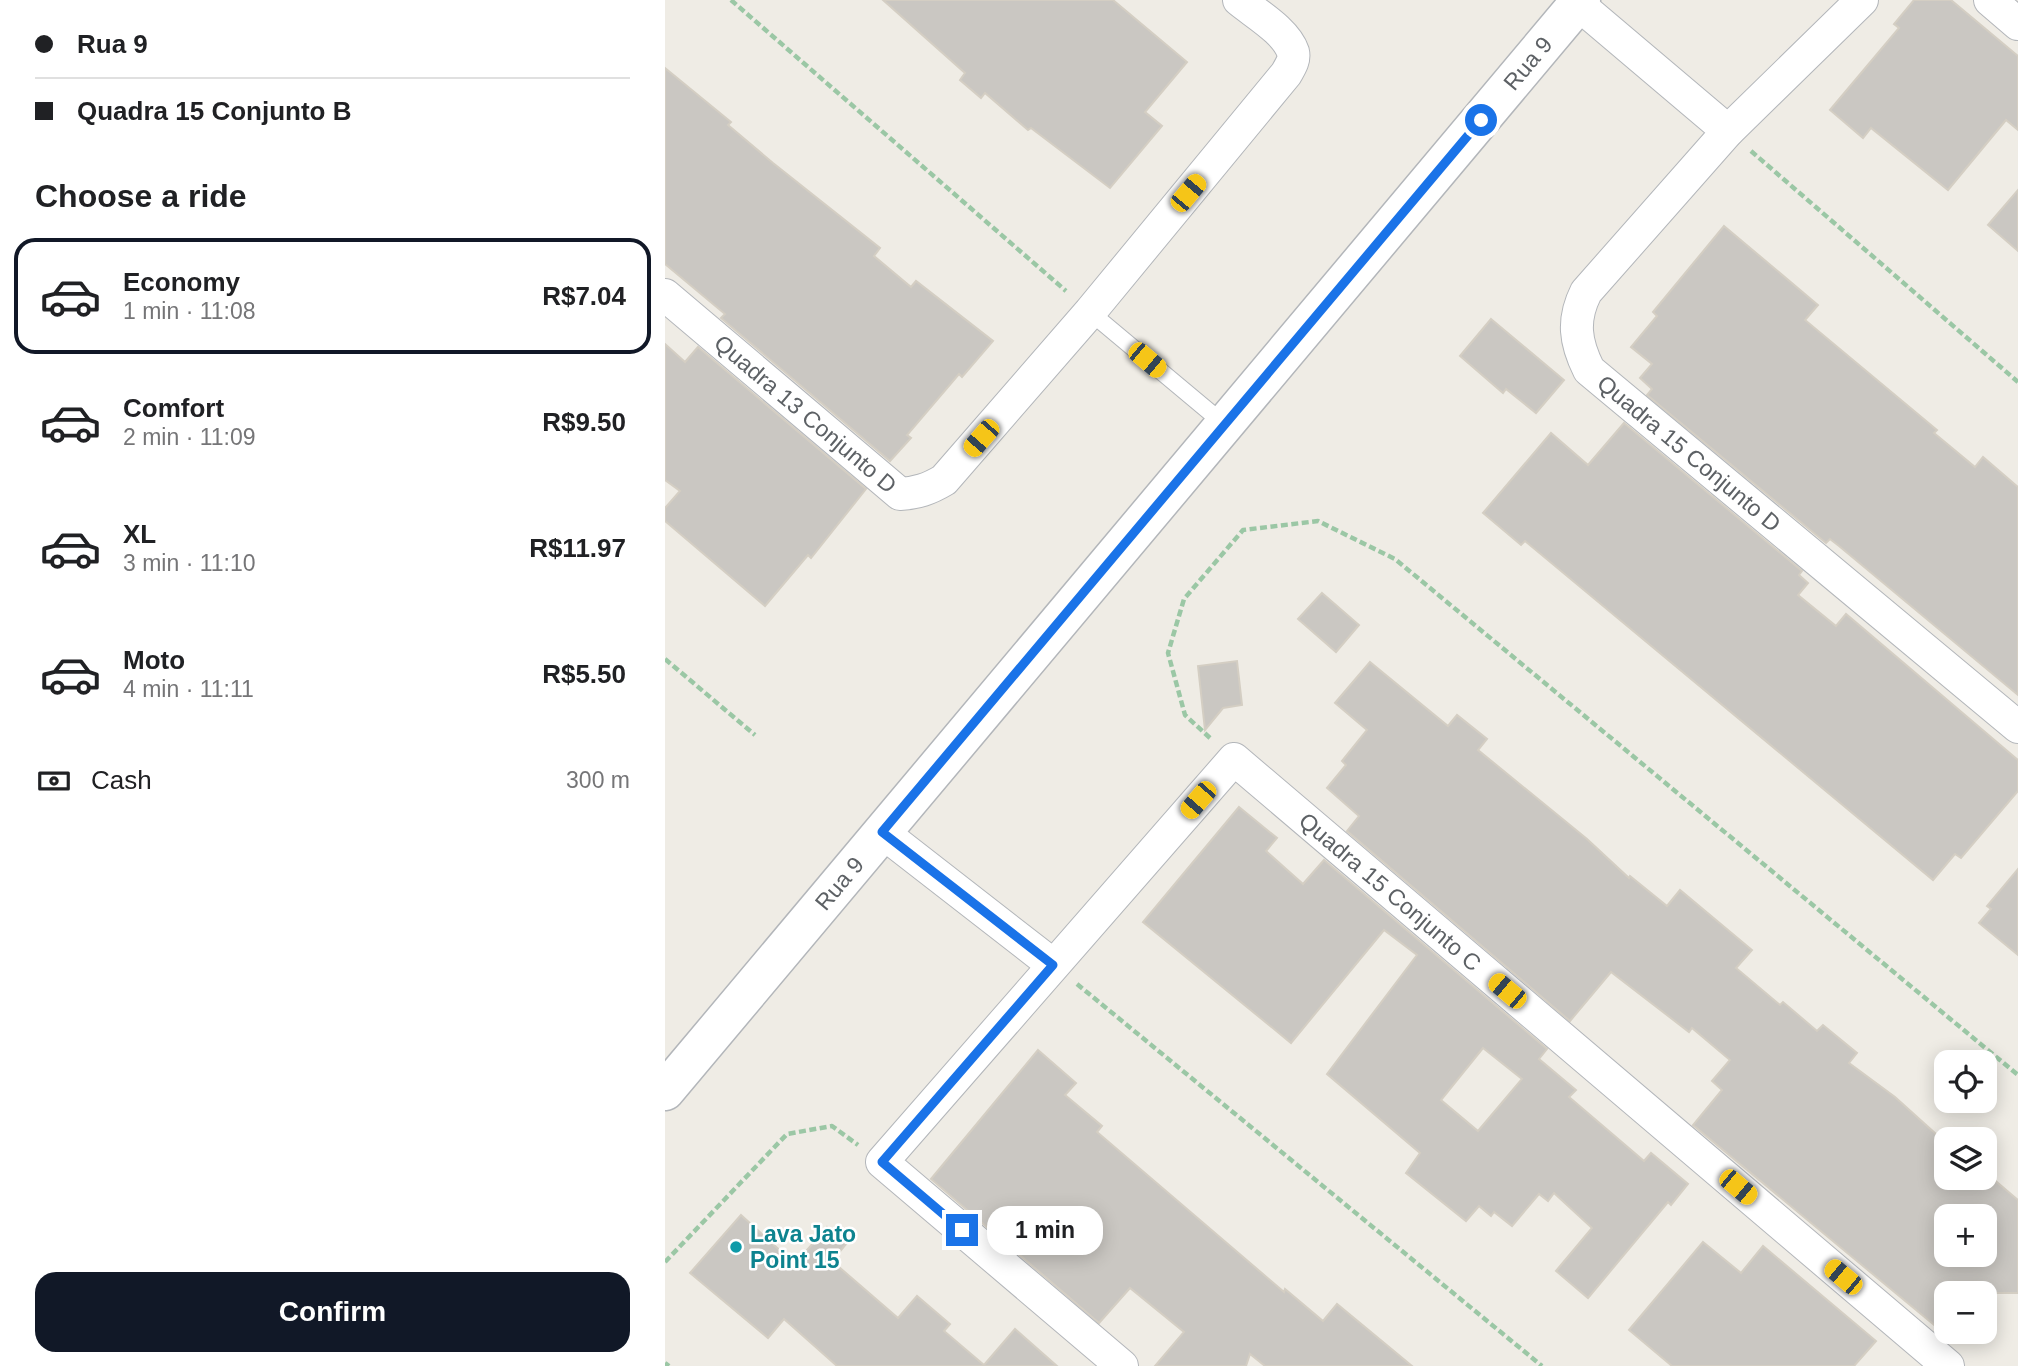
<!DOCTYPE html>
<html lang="en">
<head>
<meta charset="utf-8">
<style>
	:root { --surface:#fff; --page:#f6f6f6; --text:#202124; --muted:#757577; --line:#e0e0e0; --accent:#111827 }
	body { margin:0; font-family:Helvetica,sans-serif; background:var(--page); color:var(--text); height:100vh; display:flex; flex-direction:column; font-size:26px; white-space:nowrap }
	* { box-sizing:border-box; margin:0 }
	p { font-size:23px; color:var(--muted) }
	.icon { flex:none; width:38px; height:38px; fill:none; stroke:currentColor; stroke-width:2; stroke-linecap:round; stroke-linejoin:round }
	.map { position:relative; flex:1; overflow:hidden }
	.drawer { display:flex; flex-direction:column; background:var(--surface); width:665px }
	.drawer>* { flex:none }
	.hud { display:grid; align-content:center; height:154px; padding:0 35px; background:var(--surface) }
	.fabs { position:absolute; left:1269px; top:1050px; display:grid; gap:14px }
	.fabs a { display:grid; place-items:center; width:63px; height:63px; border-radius:14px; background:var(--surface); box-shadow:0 4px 18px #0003; font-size:35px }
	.end { position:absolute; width:32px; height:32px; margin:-16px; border:9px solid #1a73e8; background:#fff; box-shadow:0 0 0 4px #fff }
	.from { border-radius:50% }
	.bubble { position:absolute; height:49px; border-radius:21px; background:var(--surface); box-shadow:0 4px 18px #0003; font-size:23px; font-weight:700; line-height:49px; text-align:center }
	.car { position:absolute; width:21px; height:42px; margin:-21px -10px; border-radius:9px; box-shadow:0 0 5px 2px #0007; background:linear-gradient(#f5c518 24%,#345 0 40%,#f5c518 0 76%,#345 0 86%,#f5c518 0) }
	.hud b { display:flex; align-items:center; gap:24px; height:66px; font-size:26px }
	.hud b+b { border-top:2px solid var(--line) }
	.hud i { width:18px; height:18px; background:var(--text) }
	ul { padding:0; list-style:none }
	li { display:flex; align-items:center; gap:21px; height:116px; margin:0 14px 10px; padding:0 21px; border:4px solid transparent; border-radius:21px }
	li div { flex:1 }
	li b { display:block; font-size:26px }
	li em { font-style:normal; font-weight:700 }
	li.on { border-color:var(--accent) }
	li>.icon { width:63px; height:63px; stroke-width:1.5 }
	h2 { padding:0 35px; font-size:32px; line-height:84px }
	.pay { display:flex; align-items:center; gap:18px; height:77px; padding:0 35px; font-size:26px }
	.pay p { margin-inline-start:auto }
	.action { display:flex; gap:14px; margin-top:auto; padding:14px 35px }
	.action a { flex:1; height:80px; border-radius:21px; background:var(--accent); color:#fff; font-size:28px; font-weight:700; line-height:80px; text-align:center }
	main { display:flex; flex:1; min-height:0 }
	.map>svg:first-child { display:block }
</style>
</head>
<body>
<main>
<section class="drawer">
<div class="hud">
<b><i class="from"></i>Rua 9</b>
<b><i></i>Quadra 15 Conjunto B</b>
</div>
<h2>Choose a ride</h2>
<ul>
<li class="on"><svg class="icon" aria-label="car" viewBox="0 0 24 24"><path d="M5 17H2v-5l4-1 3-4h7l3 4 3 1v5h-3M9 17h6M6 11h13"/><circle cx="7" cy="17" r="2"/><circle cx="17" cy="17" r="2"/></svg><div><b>Economy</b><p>1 min · 11:08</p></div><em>R$7.04</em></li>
<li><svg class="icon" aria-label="car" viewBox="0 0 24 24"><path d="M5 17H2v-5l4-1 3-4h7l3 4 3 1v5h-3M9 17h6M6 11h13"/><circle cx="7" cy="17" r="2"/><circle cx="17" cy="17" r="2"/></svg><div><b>Comfort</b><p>2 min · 11:09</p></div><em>R$9.50</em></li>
<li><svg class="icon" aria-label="car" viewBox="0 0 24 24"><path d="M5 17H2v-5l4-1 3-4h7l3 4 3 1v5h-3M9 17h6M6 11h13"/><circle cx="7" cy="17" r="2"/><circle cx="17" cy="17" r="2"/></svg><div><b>XL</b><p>3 min · 11:10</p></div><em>R$11.97</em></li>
<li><svg class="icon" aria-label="car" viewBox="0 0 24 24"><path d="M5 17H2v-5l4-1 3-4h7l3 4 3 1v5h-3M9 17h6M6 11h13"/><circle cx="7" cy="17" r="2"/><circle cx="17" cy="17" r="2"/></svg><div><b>Moto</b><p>4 min · 11:11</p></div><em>R$5.50</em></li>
</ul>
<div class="pay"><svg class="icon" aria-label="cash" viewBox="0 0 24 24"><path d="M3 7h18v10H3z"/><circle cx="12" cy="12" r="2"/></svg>Cash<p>300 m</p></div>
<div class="action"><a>Confirm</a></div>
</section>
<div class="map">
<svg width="1353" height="1366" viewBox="0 0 1353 1366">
	<rect width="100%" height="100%" fill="#efece5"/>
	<g fill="#cac7c2" stroke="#d4cec3" stroke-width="2" fill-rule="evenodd">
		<path d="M218 0H448L522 62 480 112 497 126 445 188 366 128 363 130 320 93 316 98 295 80 300 73Z"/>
		<path d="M1249 0H1286L1353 56V130L1341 120 1283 190 1206 128 1198 138 1165 110 1234 28 1229 24Z"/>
		<path d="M0 68 66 122 63 125 108 163 215 248 209 256 246 287 251 281 328 341 297 377 294 374 242 435 246 438 225 461 56 318 60 314 0 264Z"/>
		<path d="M1353 190V251L1323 225Z"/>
		<path d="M1059 226 1153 305 1140 320 1272 430 1269 433 1310 467 1318 457 1353 487V695L1174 546 1165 539 1161 543 982 395 987 389 975 378 987 364 966 347 992 316 988 312Z"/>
		<path d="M826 319 899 380 871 413 841 389 838 393 795 356Z"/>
		<path d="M0 344 20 362 33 347 201 489 146 558 143 555 100 606 0 521V508L15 491 0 480Z"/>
		<path d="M959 423 1137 571 1134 575 1143 583 1133 595 1171 626 1181 614 1353 760V791L1296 858 1290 854 1268 880 860 541 856 545 818 513 886 433 923 465Z"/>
		<path d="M657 593 694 625 671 652 633 619Z"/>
		<path d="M572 661 577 705 558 708 540 730 533 666Z"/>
		<path d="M705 662 783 726 792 715 822 739 813 750 922 839 964 878 965 876 1002 906 1015 890 1087 950 1071 968 1115 1005 1118 1002 1152 1031 1158 1025 1192 1053 1184 1063 1230 1097 1281 1143V1178H1320V1172L1353 1200V1293H1281L1280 1334 1028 1125 1057 1090 1047 1081 1065 1060 1027 1028 1024 1032 946 972 905 1021 682 831 694 816 662 788 681 765 677 761 702 730 670 703ZM1281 1216H1320V1255H1281Z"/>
		<path d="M574 807 612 838 601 851 638 884 659 860 882 1049 874 1059 911 1090 904 1097 979 1161 986 1153 1023 1184 1006 1205 1003 1202 923 1298 891 1271 927 1228 889 1193 883 1201 874 1194 847 1226 829 1212 826 1216 814 1206 801 1221 741 1173 755 1153 662 1074 752 955 719 930 626 1043 478 922ZM818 1048 857 1079 813 1131 776 1100Z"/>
		<path d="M1353 869V955L1314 923 1326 909 1322 906Z"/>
		<path d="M373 1050 411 1083 400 1095 437 1126 432 1132 619 1292 620 1289 658 1321 672 1304 747 1366H600L585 1354 581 1366H490L519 1332 465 1288 434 1323 266 1179Z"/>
		<path d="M76 1215 130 1264 162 1227 181 1244 167 1261 233 1318 252 1296 285 1324 279 1331 319 1365 350 1329 392 1366H172L119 1319 103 1338 25 1273Z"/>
		<path d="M1038 1242 1076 1273 1098 1246 1211 1341 1189 1366H1007L964 1330Z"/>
	</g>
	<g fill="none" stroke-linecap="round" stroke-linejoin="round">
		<g stroke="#b3b6ba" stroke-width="18">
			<path id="service" d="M425 312 559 424"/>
		</g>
		<g stroke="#b3b6ba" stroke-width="34">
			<g id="minor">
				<path id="s1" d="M1197 0 1063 131 921 292C907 320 910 342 924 370L1353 727"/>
				<path d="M1325 0 1353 24"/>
				<path d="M913 4 1063 131"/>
				<path id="s2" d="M0 295 235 494C252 493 264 489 279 480L425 312 621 74C625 67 630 60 628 52 621 31 591 14 574 0"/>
				<path d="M217 832 388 965"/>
				<path id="s3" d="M457 1366 217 1162 569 759 1283 1366"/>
			</g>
		</g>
		<g stroke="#b3b6ba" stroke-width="41">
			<g id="tertiary">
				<path id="s4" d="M0 1091 916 0"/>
			</g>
		</g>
		<g stroke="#9bc7a5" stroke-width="4.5" stroke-dasharray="7 3.5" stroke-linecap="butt">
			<path d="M66 0 401 291"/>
			<path d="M1086 151 1353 382"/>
			<path d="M0 659 90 735"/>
			<path d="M545 738 520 715 503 653 519 599 578 530 653 521 730 559 1353 1075"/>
			<path d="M412 984 877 1366"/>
			<path d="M0 1262 122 1134 167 1126 193 1145"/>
			<path d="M0 1363 4 1366"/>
		</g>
		<use href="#service" stroke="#fff" stroke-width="16"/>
		<use href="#minor" stroke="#fff" stroke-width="32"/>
		<use href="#tertiary" stroke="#fff" stroke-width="38"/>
	</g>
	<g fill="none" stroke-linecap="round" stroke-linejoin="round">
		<path stroke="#1a73e8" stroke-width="9" d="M297 1230 217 1162 388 965 217 832 816 120"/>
	</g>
	<circle fill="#0f9aa8" stroke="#fff" stroke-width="2.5" cx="71" cy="1247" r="7"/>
	<g text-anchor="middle" stroke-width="5" stroke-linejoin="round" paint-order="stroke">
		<g font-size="23" fill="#5d6165" stroke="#fff">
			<text dy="8" stroke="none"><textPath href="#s4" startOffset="1342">Rua 9</textPath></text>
			<text dy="8" stroke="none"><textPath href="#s2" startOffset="184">Quadra 13 Conjunto D</textPath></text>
			<text dy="8" stroke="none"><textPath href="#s1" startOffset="614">Quadra 15 Conjunto D</textPath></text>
			<text dy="8" stroke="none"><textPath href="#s4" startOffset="271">Rua 9</textPath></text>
			<text dy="8" stroke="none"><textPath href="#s3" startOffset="1055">Quadra 15 Conjunto C</textPath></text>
		</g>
		<g font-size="23" font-weight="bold" fill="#0d838f" stroke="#fff" text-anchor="start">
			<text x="85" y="1242">Lava Jato<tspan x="85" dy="26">Point 15</tspan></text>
		</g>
	</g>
</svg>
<div class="fabs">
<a><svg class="icon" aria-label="locate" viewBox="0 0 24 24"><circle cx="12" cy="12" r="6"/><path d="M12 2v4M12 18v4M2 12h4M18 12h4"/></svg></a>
<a><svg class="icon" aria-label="layers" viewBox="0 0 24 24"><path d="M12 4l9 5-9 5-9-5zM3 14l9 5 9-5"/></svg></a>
<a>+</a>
<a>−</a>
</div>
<i class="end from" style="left:816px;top:120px"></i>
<i class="end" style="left:297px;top:1230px"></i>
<div class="bubble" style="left:322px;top:1206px;width:116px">1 min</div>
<i class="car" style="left:523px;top:193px;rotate:40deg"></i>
<i class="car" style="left:482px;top:360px;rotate:130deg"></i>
<i class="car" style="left:316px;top:438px;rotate:221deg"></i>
<i class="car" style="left:533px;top:800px;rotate:221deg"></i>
<i class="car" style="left:842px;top:991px;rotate:310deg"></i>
<i class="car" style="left:1073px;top:1187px;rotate:130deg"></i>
<i class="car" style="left:1178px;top:1277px;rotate:310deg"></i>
</div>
</main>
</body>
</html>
